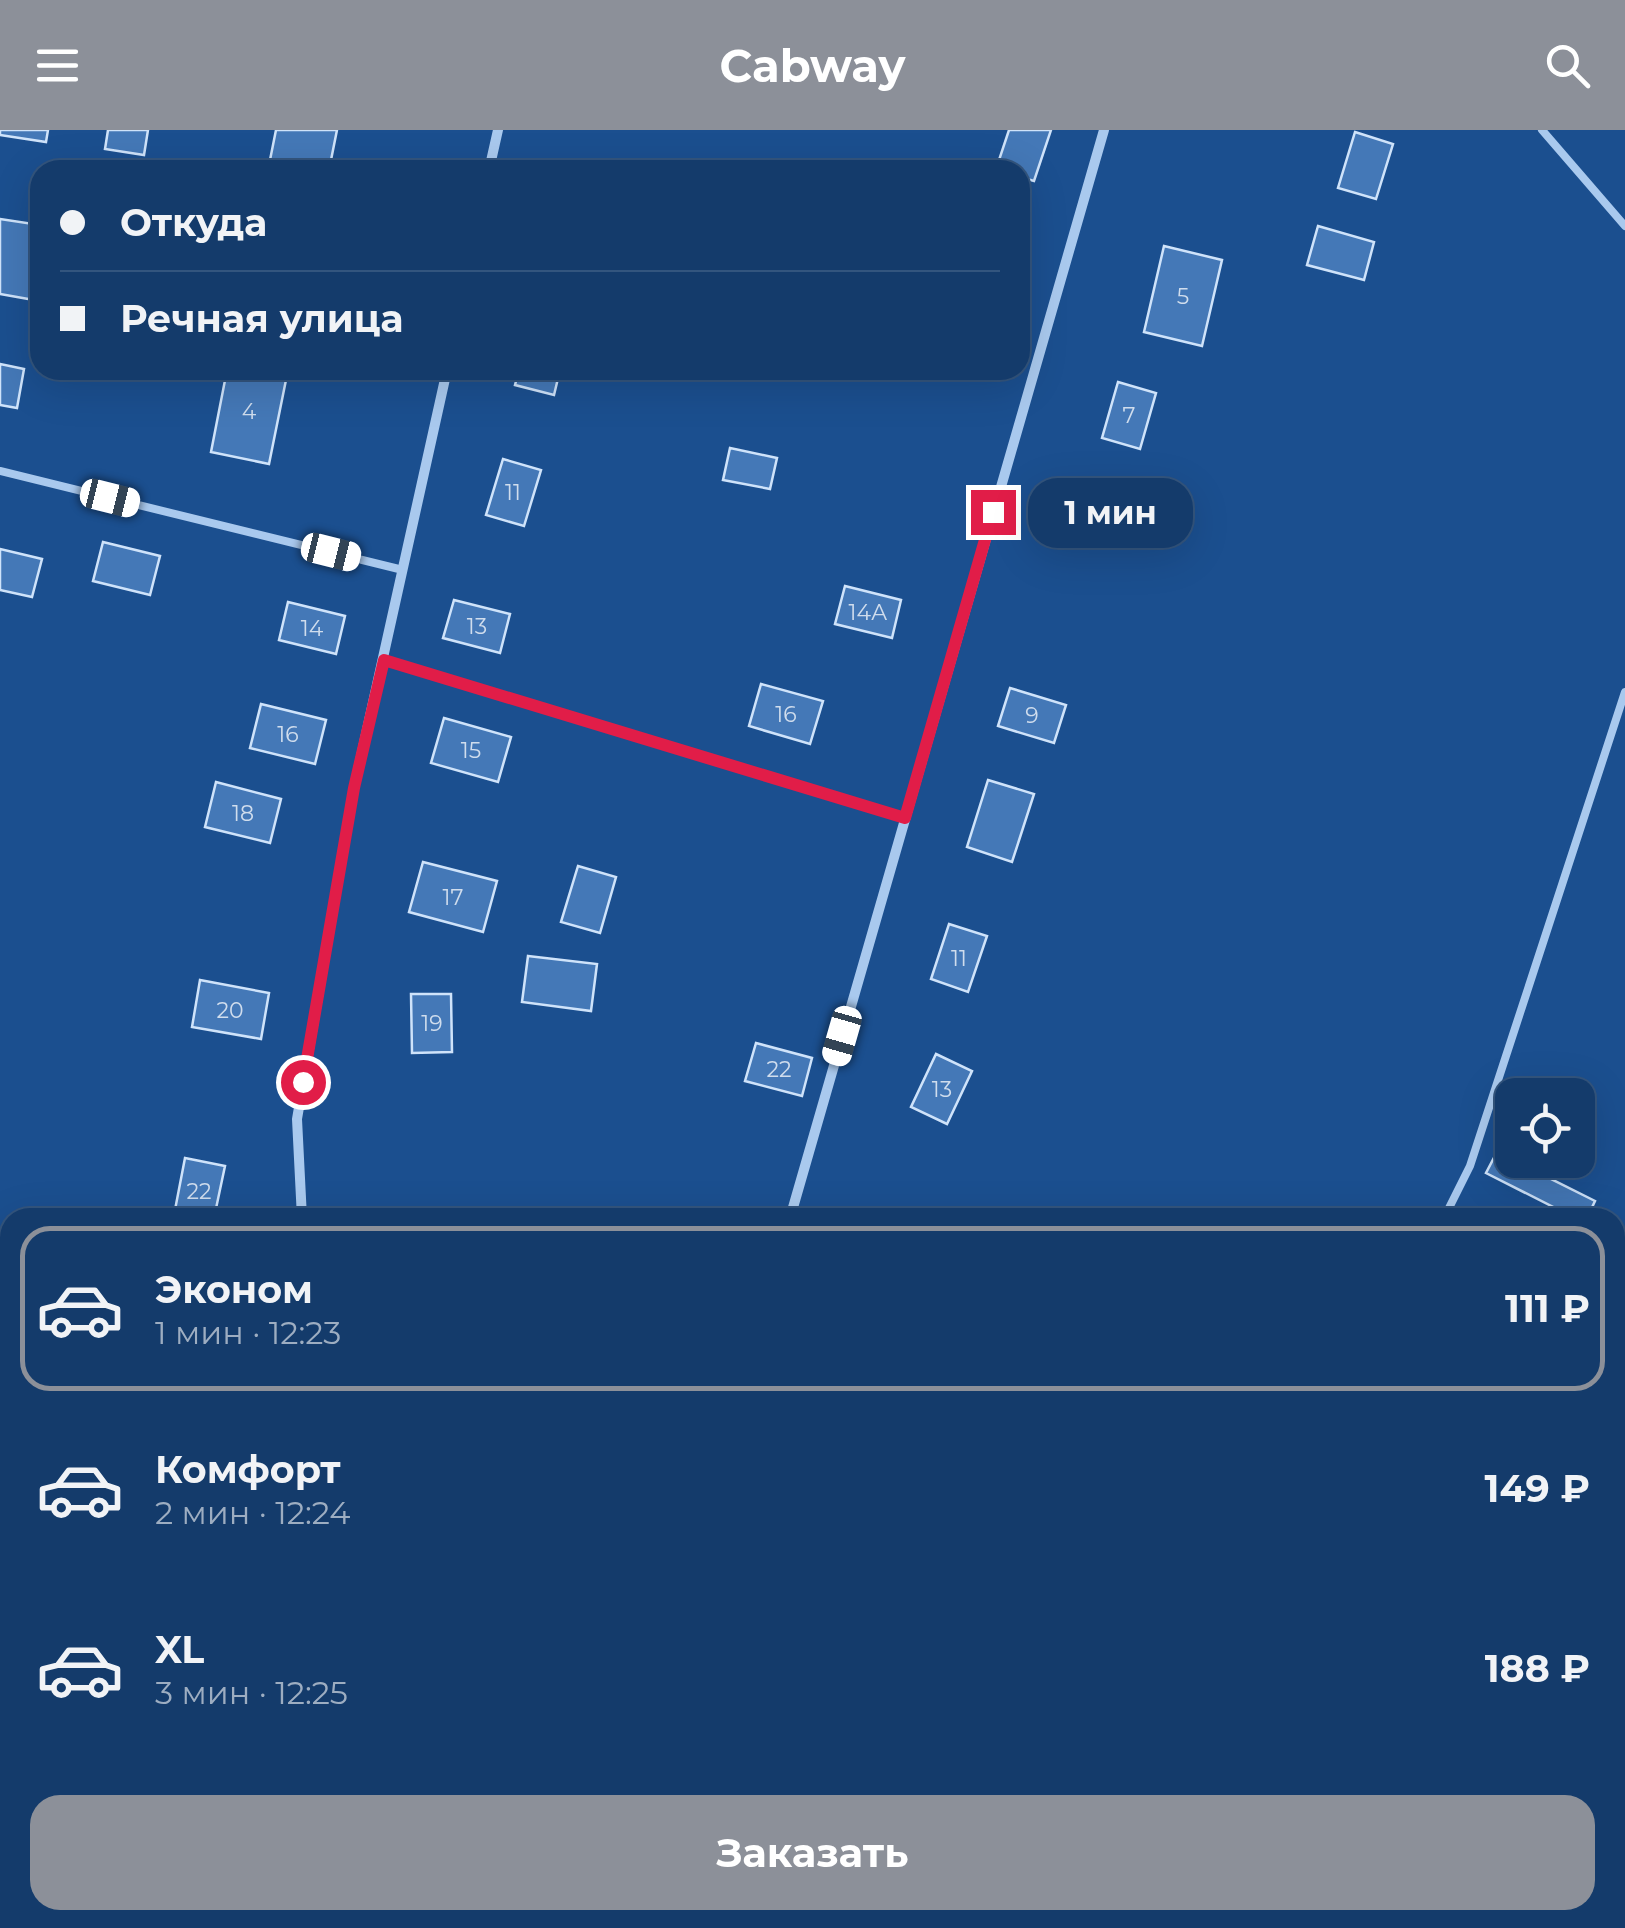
<!DOCTYPE html>
<html lang="ru">
<head>
<meta charset="utf-8">
<style>
	:root { --surface:#143b6b; --page:#214673; --text:#f1f3f6; --muted:#9dadc1; --line:#33557e; --accent:#8c9099 }
	body { margin:0; font-family:Montserrat,sans-serif; background:var(--page); color:var(--text); height:100vh; display:flex; flex-direction:column; font-size:38px; white-space:nowrap }
	* { box-sizing:border-box; margin:0 }
	p { font-size:32px; color:var(--muted) }
	.icon { flex:none; width:55px; height:55px; fill:none; stroke:currentColor; stroke-width:2; stroke-linecap:round; stroke-linejoin:round }
	.map { position:relative; flex:1; overflow:hidden }
	.sheet { position:absolute; left:0px; top:1078px; width:1625px; height:722px; display:flex; flex-direction:column; background:var(--surface); border-radius:30px 30px 0 0; box-shadow:0 10px 40px #0002,0 0 0 2px var(--line) }
	.sheet>* { flex:none }
	.hud { position:absolute; left:30px; top:30px; width:1000px; height:220px; border-radius:30px; box-shadow:0 10px 40px #0002,0 0 0 2px var(--line); display:grid; align-content:center; height:220px; padding:0 30px; background:var(--surface) }
	.buttons { position:absolute; left:1495px; top:948px; display:grid; gap:20px }
	.buttons a { display:grid; place-items:center; width:100px; height:100px; border-radius:20px; background:var(--surface); box-shadow:0 10px 40px #0002,0 0 0 2px var(--line); font-size:50px }
	.end { position:absolute; width:45px; height:45px; margin:-22px; border:12px solid #e11d48; background:#fff; box-shadow:0 0 0 5px #fff }
	.from { border-radius:50% }
	.bubble { position:absolute; height:70px; border-radius:30px; background:var(--surface); box-shadow:0 10px 40px #0002,0 0 0 2px var(--line); font-size:32px; font-weight:700; line-height:70px; text-align:center }
	.car { position:absolute; width:30px; height:60px; margin:-30px -15px; border-radius:12px; box-shadow:0 0 8px 2px #0007; background:linear-gradient(#fff 24%,#345 0 40%,#fff 0 76%,#345 0 86%,#fff 0) }
	.hud b { display:flex; align-items:center; gap:35px; height:95px; font-size:38px }
	.hud b+b { border-top:2px solid var(--line) }
	.hud i { width:25px; height:25px; background:var(--text) }
	ul { padding:18px 0 0; list-style:none }
	li { display:flex; align-items:center; gap:30px; height:165px; margin:0 20px 15px; padding:0 10px; border:5px solid transparent; border-radius:30px }
	li div { flex:1 }
	li b { display:block; font-size:38px }
	li em { font-style:normal; font-weight:700 }
	li.current { border-color:var(--accent) }
	li>.icon { width:90px; height:90px; stroke-width:1.5 }
	.cta { display:flex; gap:20px; margin-top:auto; padding:20px 30px }
	.cta a { flex:1; height:115px; border-radius:30px; background:var(--accent); color:#fff; font-size:40px; font-weight:700; line-height:115px; text-align:center }
	header { display:flex; justify-content:space-between; align-items:center; height:130px; padding:0 30px; background:var(--accent); color:#fff; font-size:45px; font-weight:700 }
	.map>svg:first-child { display:block }
</style>
</head>
<body>
<header><svg class="icon" aria-label="menu" viewBox="0 0 24 24"><path d="M4 6h16M4 12h16M4 18h16"/></svg>Cabway<svg class="icon" aria-label="search" viewBox="0 0 24 24"><circle cx="10" cy="10" r="6"/><path d="M15 15l6 6"/></svg></header>
<div class="map">
<svg width="1625" height="1798" viewBox="0 0 1625 1798">
	<rect width="100%" height="100%" fill="#1b4f8f"/>
	<path fill="#3c6290" stroke="#9cc4f0" stroke-width="2.5" d="M1625 1145V1798H1423L1426 1790H1615V1182Z"/>
	<g fill="#4478b7" stroke="#cfe3fa" stroke-width="2.5">
		<path d="M0 0H48L46 12 0 5Z"/>
		<path d="M108 0H148L144 25 105 19Z"/>
		<path d="M276 0H337L329 40H268Z"/>
		<path d="M1009 0H1051L1034 51 1020 47V40L996 39Z"/>
		<path d="M1355 2 1393 14 1376 69 1338 58Z"/>
		<path d="M0 89 40 95V137L34 170 0 164Z"/>
		<path d="M1318 96 1374 112 1364 150 1307 135Z"/>
		<path d="M1164 116 1222 130 1202 216 1144 202Z"/>
		<path d="M0 234 24 239 17 278 0 275Z"/>
		<path d="M227 240H288L269 334 211 322Z"/>
		<path d="M519 240H560L554 265 515 255Z"/>
		<path d="M1118 252 1156 263 1140 319 1102 308Z"/>
		<path d="M730 318 777 328 770 359 723 350Z"/>
		<path d="M503 329 541 340 524 396 486 385Z"/>
		<path d="M103 412 160 426 150 465 93 451Z"/>
		<path d="M0 419 42 429 32 467 0 460Z"/>
		<path d="M845 456 901 470 892 508 835 494Z"/>
		<path d="M454 470 510 484 500 523 443 508Z"/>
		<path d="M288 472 345 486 336 524 279 510Z"/>
		<path d="M761 554 823 571 810 614 749 596Z"/>
		<path d="M1010 558 1066 575 1054 613 998 596Z"/>
		<path d="M261 574 326 590 315 634 250 618Z"/>
		<path d="M444 588 511 607 498 652 431 633Z"/>
		<path d="M988 650 1034 664 1012 732 967 717Z"/>
		<path d="M216 652 281 669 270 713 205 697Z"/>
		<path d="M423 732 497 751 483 802 409 782Z"/>
		<path d="M578 736 616 747 600 803 561 792Z"/>
		<path d="M949 794 987 806 968 862 931 849Z"/>
		<path d="M528 826 597 834 591 881 522 872Z"/>
		<path d="M200 850 269 863 261 909 192 897Z"/>
		<path d="M411 864H451L452 922 412 923Z"/>
		<path d="M756 913 812 928 802 966 745 951Z"/>
		<path d="M936 924 972 941 947 994 911 977Z"/>
		<path d="M1497 1022 1595 1071 1587 1088H1575L1486 1043Z"/>
		<path d="M185 1028 225 1036 214 1088 174 1085Z"/>
		<path d="M8 1141H10V1185L0 1180V1158Z"/>
		<path d="M10 1695V1790H39L35 1798H0V1720Z"/>
	</g>
	<g fill="none" stroke-linecap="round" stroke-linejoin="round">
		<g stroke="#a9c9ee" stroke-width="8">
			<path d="M1542 0 1625 96"/>
			<path d="M0 341 403 440"/>
			<path d="M384 530 905 688"/>
			<path d="M1444 1088 1470 1036 1625 562"/>
			<path d="M61 1798 64 1790"/>
		</g>
		<g stroke="#a9c9ee" stroke-width="10">
			<path d="M489 40 498 0"/>
			<path d="M302 1088 297 989 354 658 447 240"/>
			<path d="M790 1088 1104 0"/>
			<path d="M0 1292 10 1296"/>
		</g>
	</g>
	<g fill="none" stroke-linecap="round" stroke-linejoin="round">
		<path stroke="#e11d48" stroke-width="12" d="M303 952 354 658 384 530 905 688 993 382"/>
	</g>
	<g text-anchor="middle" stroke-width="8" stroke-linejoin="round" paint-order="stroke">
		<g font-size="22" fill="#d0dded">
			<text x="1183" y="174">5</text>
			<text x="249" y="289">4</text>
			<text x="1129" y="293">7</text>
			<text x="513" y="370">11</text>
			<text x="868" y="490">14А</text>
			<text x="477" y="504">13</text>
			<text x="312" y="506">14</text>
			<text x="786" y="592">16</text>
			<text x="1032" y="593">9</text>
			<text x="288" y="612">16</text>
			<text x="471" y="628">15</text>
			<text x="243" y="691">18</text>
			<text x="453" y="775">17</text>
			<text x="959" y="836">11</text>
			<text x="230" y="888">20</text>
			<text x="432" y="901">19</text>
			<text x="779" y="947">22</text>
			<text x="942" y="967">13</text>
			<text x="199" y="1069">22</text>
		</g>
	</g>
</svg>
<div class="buttons">
<a><svg class="icon" aria-label="locate" viewBox="0 0 24 24"><circle cx="12" cy="12" r="6"/><path d="M12 2v4M12 18v4M2 12h4M18 12h4"/></svg></a>
</div>
<i class="end from" style="left:303px;top:952px"></i>
<i class="end" style="left:993px;top:382px"></i>
<div class="bubble" style="left:1028px;top:348px;width:165px">1 мин</div>
<i class="car" style="left:110px;top:368px;rotate:104deg"></i>
<i class="car" style="left:331px;top:422px;rotate:104deg"></i>
<i class="car" style="left:842px;top:906px;rotate:196deg"></i>
<div class="hud">
<b><i class="from"></i>Откуда</b>
<b><i></i>Речная улица</b>
</div>
<section class="sheet">
<ul>
<li class="current"><svg class="icon" aria-label="car" viewBox="0 0 24 24"><path d="M5 17H2v-5l4-1 3-4h7l3 4 3 1v5h-3M9 17h6M6 11h13"/><circle cx="7" cy="17" r="2"/><circle cx="17" cy="17" r="2"/></svg><div><b>Эконом</b><p>1 мин · 12:23</p></div><em>111 ₽</em></li>
<li><svg class="icon" aria-label="car" viewBox="0 0 24 24"><path d="M5 17H2v-5l4-1 3-4h7l3 4 3 1v5h-3M9 17h6M6 11h13"/><circle cx="7" cy="17" r="2"/><circle cx="17" cy="17" r="2"/></svg><div><b>Комфорт</b><p>2 мин · 12:24</p></div><em>149 ₽</em></li>
<li><svg class="icon" aria-label="car" viewBox="0 0 24 24"><path d="M5 17H2v-5l4-1 3-4h7l3 4 3 1v5h-3M9 17h6M6 11h13"/><circle cx="7" cy="17" r="2"/><circle cx="17" cy="17" r="2"/></svg><div><b>XL</b><p>3 мин · 12:25</p></div><em>188 ₽</em></li>
</ul>
<div class="cta"><a>Заказать</a></div>
</section>
</div>
</body>
</html>
